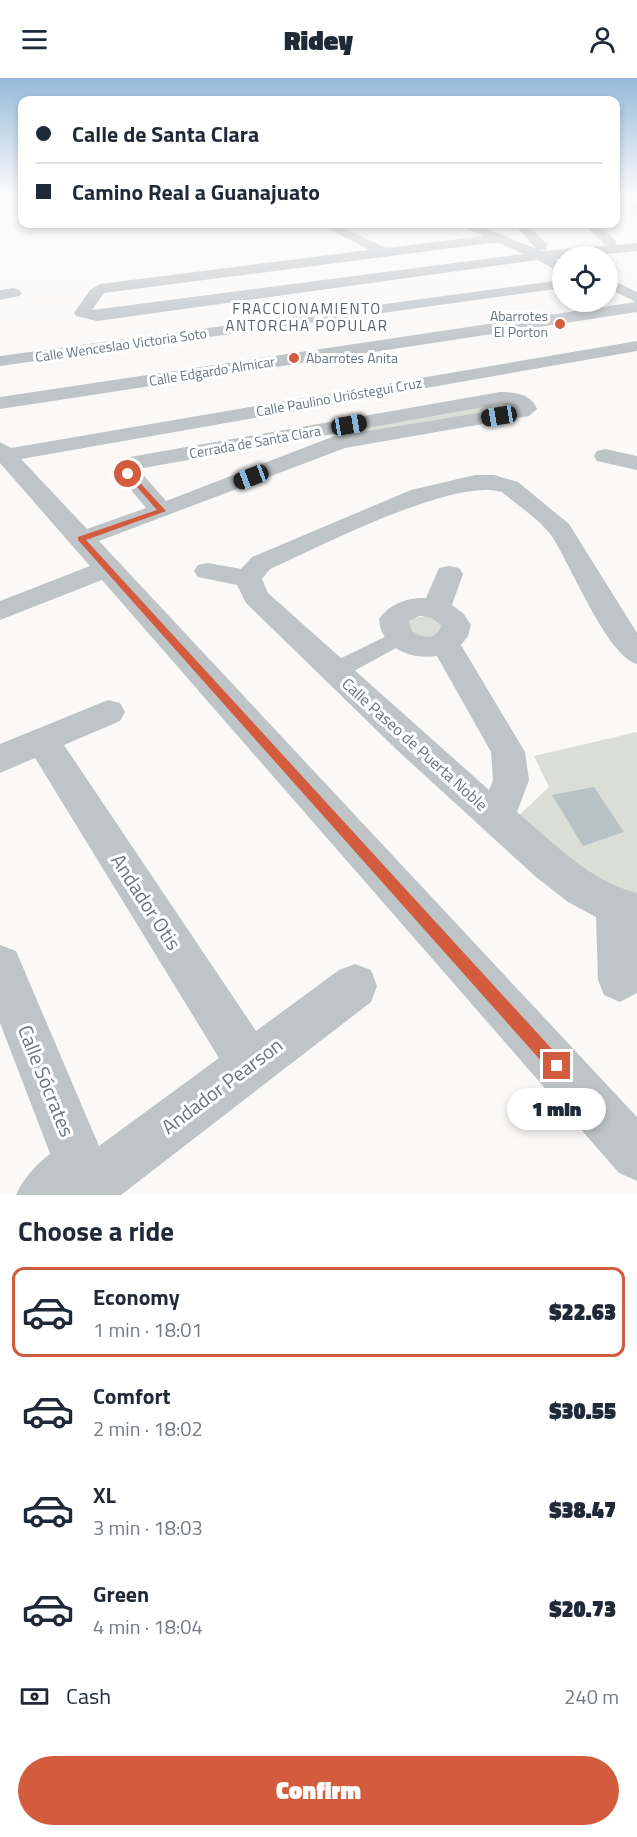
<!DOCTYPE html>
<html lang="en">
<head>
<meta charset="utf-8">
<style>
	:root { --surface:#fff; --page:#f6f6f7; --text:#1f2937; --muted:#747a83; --line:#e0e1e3; --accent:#d35b3e }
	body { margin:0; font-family:"Titillium Web",sans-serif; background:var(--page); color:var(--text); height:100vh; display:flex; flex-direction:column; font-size:22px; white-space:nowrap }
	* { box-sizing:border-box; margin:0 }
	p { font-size:20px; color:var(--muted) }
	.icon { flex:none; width:33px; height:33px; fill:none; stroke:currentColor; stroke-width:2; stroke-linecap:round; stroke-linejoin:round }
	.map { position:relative; height:1117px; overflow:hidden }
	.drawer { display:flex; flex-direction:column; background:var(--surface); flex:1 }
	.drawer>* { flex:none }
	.hud { position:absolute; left:18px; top:18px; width:602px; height:132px; border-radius:12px; box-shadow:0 3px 9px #0003; display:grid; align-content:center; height:132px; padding:0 18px; background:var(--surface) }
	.controls { position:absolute; left:552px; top:168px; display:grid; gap:12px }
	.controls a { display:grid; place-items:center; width:66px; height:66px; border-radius:50%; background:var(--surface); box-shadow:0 3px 9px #0003; font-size:30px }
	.end { position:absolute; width:27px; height:27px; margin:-14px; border:8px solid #d35b3e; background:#fff; box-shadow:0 0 0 3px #fff }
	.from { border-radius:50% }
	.bubble { position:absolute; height:42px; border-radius:21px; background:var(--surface); box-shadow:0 3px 9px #0003; font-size:20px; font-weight:800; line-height:42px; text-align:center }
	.car { position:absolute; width:18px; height:36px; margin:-18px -9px; border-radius:8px; box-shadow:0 0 4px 2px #0007; background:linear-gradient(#222 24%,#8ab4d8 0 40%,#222 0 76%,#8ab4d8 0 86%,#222 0) }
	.hud b { display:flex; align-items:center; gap:21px; height:57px; font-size:22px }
	.hud b+b { border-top:2px solid var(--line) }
	.hud i { width:15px; height:15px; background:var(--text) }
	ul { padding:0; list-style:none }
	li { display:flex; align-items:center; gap:18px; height:90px; margin:0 12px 9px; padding:0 6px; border:3px solid transparent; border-radius:12px }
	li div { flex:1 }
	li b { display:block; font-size:22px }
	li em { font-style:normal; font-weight:800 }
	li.on { border-color:var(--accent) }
	li>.icon { width:54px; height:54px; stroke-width:1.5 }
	h2 { padding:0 18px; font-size:27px; line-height:72px }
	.pay { display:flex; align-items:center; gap:15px; height:66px; padding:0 18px; font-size:22px }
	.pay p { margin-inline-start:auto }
	.button { display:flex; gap:12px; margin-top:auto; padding:12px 18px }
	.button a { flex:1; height:69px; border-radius:36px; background:var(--accent); color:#fff; font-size:24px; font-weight:800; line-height:69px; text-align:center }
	header { display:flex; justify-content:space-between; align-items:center; height:78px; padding:0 18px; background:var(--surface); font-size:27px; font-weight:800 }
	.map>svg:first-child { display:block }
</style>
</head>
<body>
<header><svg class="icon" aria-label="menu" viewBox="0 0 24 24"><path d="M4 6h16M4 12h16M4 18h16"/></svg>Ridey<svg class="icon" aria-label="person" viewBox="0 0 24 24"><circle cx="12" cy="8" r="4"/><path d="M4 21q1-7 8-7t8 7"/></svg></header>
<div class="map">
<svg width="637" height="1117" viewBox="0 0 637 1117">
	<rect width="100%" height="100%" fill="#faf9f8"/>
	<g fill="#daded7">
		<path d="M502 322 520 332 344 358 334 353Z"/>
		<path d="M426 538C433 541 442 543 442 552L432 560 415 559 407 545 414 540Z"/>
		<path d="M637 654V827L512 744 549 709 534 678Z"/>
	</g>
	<path fill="#b8c3c7" d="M594 709 624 754 583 768 552 717Z"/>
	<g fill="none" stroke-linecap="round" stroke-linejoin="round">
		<g fill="#bfc4c7" fill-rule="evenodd">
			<path d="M399 552 407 554 410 559 407 564 343 599 335 601 327 599 323 593 327 587Z"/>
			<path d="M77 1060 91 1066 97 1080 91 1094 66 1117H16C26 1093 53 1070 77 1060Z"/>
		</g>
		<g fill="#bfc4c7" fill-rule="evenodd">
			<path d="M615 117H627L637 124V134Z"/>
			<path d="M320 146H335L386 170 499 156 506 160 499 164 104 215 92 232 539 174 562 185V195L537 182 97 243 76 238 74 235 90 212 100 206 369 172Z"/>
			<path d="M514 146H526L547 166V172H537Z"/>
			<path d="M584 146H597L617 164 615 167H605Z"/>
			<path d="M608 200 637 214V234L0 331V319L636 224 608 210Z"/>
			<path d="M562 202V210L0 288V278Z"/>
			<path d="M14 210 19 212 22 215 19 218 0 222V212Z"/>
			<path d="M637 263V273L21 381 87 451 146 430 113 390 124 380 500 314C514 314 532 316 537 331L529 338 345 370 99 463 637 1039V1103L619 1095 102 502 0 542V523L90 488 0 385V364L11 370ZM500 326 515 329 332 359 166 423 138 391Z"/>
			<path d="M605 371 637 378V392L597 383 594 378 597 373Z"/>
			<path d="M475 397H494L518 404 569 446 637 555V586C607 578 570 485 551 457 539 441 517 427 502 414 453 399 320 469 270 491L262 501 268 515 489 712 493 702 491 674 437 578C410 582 381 570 379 541 389 526 408 519 426 520L439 490 449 488 459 490 463 496 452 527 463 535 471 547 468 558 461 567 525 674 529 702 517 734C554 765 589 803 637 815V915L620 924 604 917 598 902 596 839 568 824 536 799 398 673 246 525 237 507 198 499 194 493 198 487 208 485 241 491 252 479 411 412ZM419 538C429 538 435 541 441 548 436 563 423 560 412 553L409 543Z"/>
			<path d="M108 622 120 625 125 634 120 643 64 667 256 953 339 892 355 886 371 892 377 908 371 924 121 1117H66L0 945V867L16 873 99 1068 219 980 35 680 0 695V666Z"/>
		</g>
		<path fill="#bfc4c7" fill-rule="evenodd" d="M457 146H475L541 173 637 165V173L539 183Z"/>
	</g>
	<linearGradient id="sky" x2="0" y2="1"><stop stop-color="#95badb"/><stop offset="0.43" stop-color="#fdfcfc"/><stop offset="1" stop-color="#fdfcfc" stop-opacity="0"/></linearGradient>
	<rect width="637" height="274" fill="url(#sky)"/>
	<path fill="#d35b3e" d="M125 395H131L166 433 86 462 562 982 565 988 562 994 557 996 551 994 78 462V459L157 432Z"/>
	<g fill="#d35b3e" stroke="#fff" stroke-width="2">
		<circle cx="560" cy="246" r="6"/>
		<circle cx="294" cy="280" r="6"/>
	</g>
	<g text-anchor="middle" stroke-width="6" stroke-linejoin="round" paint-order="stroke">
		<g font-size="14" fill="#677680" stroke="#fff" text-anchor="end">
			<text x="548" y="243">Abarrotes<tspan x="548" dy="16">El Porton</tspan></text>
			<text x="306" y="285" text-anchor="start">Abarrotes Anita</text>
		</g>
		<g font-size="14" fill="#677680" stroke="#fff">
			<text transform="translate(121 267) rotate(-8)" y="5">Calle Wenceslao Victoria Soto</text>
			<text transform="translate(212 293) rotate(-9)" y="5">Calle Edgardo Almicar</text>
			<text transform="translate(339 319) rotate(-10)" y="5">Calle Paulino Urióstegui Cruz</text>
			<text transform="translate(255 364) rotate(-10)" y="5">Cerrada de Santa Clara</text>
		</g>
		<g font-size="15" letter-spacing="1.5" fill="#59646c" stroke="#fff">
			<text x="307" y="236">FRACCIONAMIENTO<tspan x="307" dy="17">ANTORCHA POPULAR</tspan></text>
		</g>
		<g font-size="16" fill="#677680" stroke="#fff">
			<text transform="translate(415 666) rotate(42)" y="6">Calle Paseo de Puerta Noble</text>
		</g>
		<g font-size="20" fill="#677680" stroke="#fff">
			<text transform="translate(146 824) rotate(57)" y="7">Andador Otis</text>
			<text transform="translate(46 1003) rotate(68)" y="7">Calle Sócrates</text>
			<text transform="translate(222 1008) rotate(-37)" y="7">Andador Pearson</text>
		</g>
	</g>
</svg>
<div class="controls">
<a><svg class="icon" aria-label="locate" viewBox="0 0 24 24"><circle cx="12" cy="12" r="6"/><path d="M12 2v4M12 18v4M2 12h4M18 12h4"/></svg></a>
</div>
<i class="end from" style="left:128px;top:396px"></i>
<i class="end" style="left:557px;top:988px"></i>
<div class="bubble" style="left:507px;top:1010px;width:99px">1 min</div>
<i class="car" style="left:499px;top:338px;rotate:261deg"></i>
<i class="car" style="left:349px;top:347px;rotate:80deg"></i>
<i class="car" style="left:251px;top:399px;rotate:249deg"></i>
<div class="hud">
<b><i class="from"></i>Calle de Santa Clara</b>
<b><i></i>Camino Real a Guanajuato</b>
</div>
</div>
<section class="drawer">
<h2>Choose a ride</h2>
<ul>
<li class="on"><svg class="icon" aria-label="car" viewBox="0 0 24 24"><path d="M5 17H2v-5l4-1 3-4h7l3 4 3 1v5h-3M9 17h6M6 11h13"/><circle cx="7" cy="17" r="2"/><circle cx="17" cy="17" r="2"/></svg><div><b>Economy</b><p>1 min · 18:01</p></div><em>$22.63</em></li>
<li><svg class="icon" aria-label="car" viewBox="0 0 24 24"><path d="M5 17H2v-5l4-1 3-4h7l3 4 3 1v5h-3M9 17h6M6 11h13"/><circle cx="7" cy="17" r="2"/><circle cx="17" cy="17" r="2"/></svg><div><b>Comfort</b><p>2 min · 18:02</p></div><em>$30.55</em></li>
<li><svg class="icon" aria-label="car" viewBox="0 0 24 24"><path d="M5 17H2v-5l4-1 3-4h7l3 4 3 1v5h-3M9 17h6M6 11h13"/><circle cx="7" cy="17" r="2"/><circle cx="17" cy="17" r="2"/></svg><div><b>XL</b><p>3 min · 18:03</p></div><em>$38.47</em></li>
<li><svg class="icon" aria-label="car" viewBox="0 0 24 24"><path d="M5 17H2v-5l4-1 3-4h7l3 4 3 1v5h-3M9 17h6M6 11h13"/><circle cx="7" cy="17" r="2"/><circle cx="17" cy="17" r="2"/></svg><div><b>Green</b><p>4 min · 18:04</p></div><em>$20.73</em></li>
</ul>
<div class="pay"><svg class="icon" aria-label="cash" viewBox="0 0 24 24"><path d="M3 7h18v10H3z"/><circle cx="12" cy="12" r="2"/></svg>Cash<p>240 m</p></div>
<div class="button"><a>Confirm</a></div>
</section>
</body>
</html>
